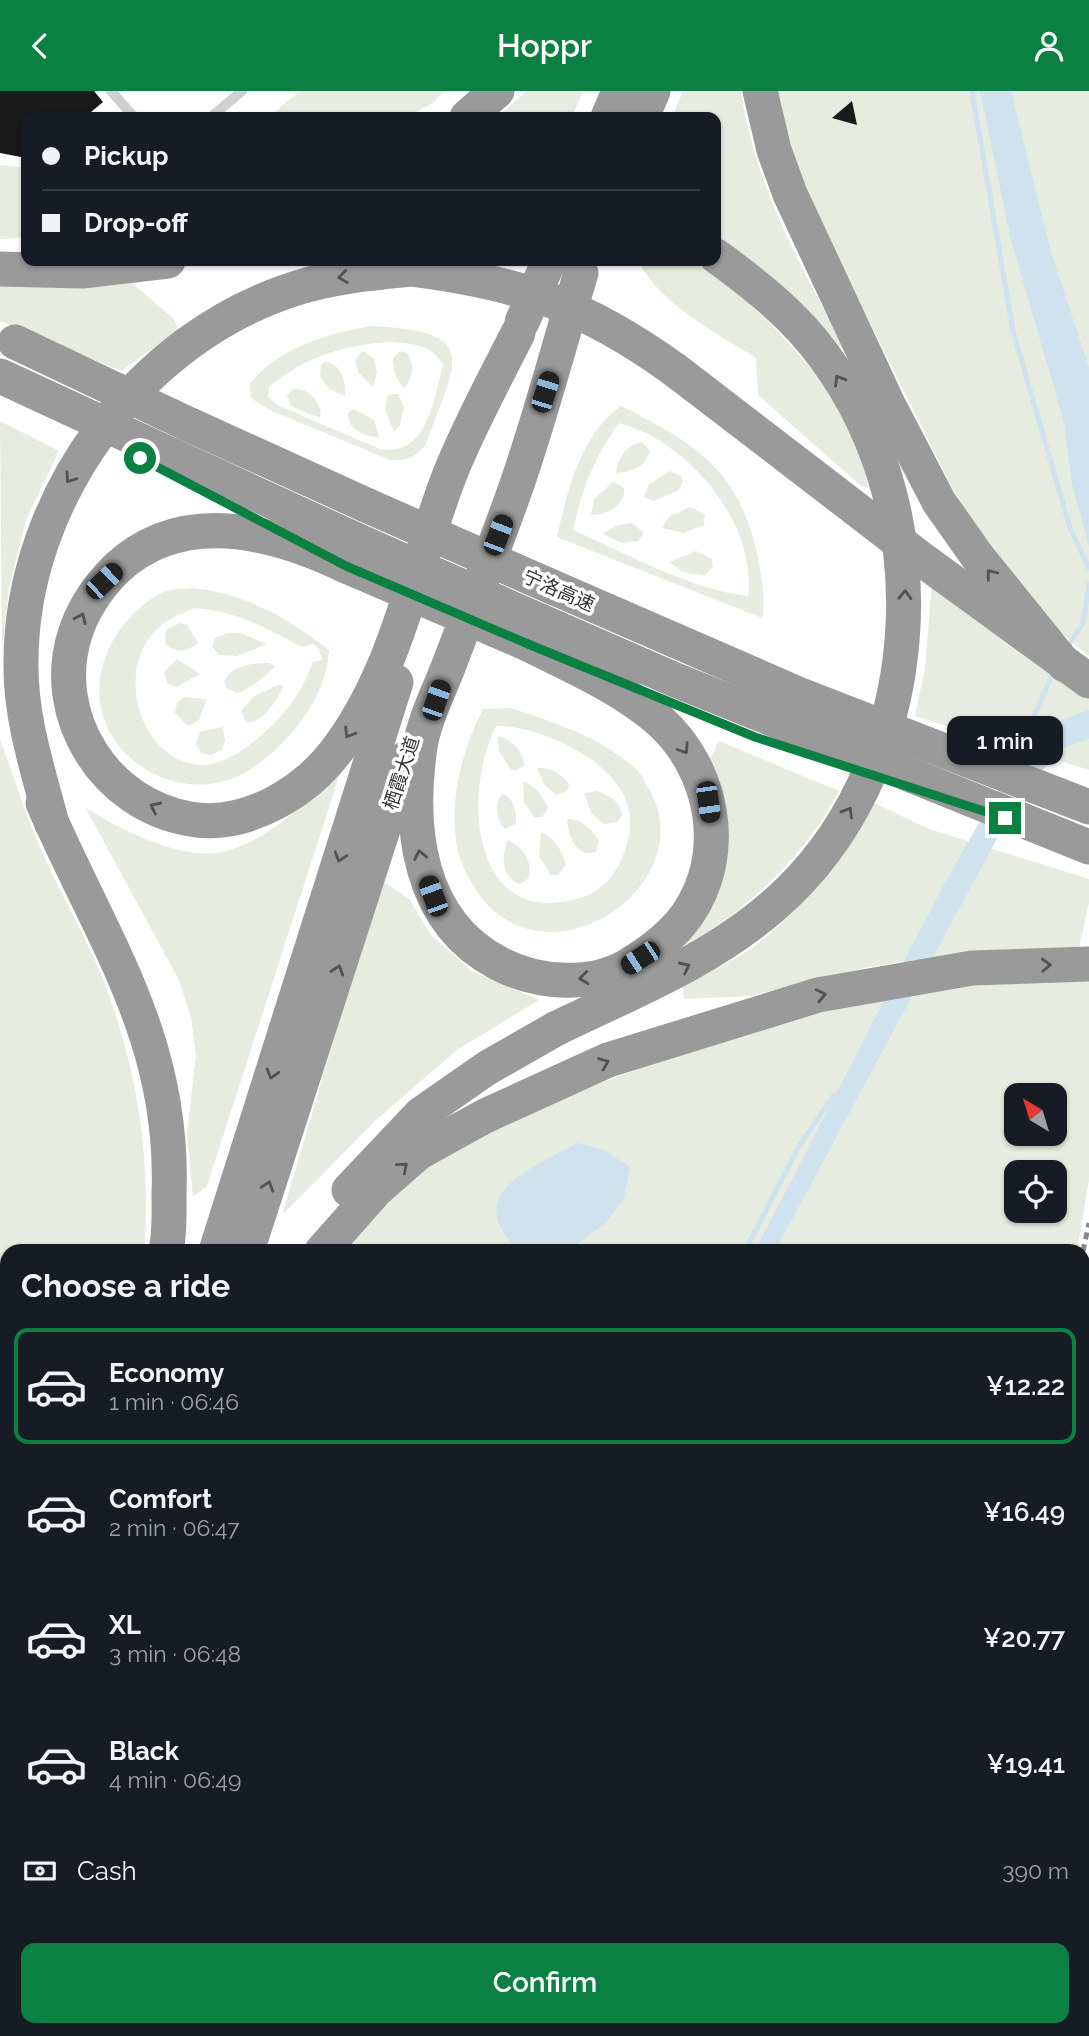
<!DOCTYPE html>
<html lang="en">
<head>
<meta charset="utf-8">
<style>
	:root { --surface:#171b24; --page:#242831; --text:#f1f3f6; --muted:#9ea1a6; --line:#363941; --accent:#0b8043 }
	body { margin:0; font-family:Raleway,"Noto Sans SC",sans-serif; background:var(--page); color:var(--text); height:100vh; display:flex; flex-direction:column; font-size:26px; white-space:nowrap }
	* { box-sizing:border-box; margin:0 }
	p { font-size:23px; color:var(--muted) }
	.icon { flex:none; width:38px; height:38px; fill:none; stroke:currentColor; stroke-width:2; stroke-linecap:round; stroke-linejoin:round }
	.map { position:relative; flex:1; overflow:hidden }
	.side { position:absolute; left:0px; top:1153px; width:1090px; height:793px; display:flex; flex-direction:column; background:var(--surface); border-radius:21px 21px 0 0; box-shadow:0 2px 5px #0004 }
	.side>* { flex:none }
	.guide { position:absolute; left:21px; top:21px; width:700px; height:154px; border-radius:14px; box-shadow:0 2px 5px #0004; display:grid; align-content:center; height:154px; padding:0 21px; background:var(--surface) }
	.needle { width:46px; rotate:322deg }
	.fabs { position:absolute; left:1004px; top:992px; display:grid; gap:14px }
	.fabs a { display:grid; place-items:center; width:63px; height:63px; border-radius:14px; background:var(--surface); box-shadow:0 2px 5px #0004; font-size:35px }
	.end { position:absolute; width:32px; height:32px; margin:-16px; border:9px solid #0b8043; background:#fff; box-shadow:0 0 0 4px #fff }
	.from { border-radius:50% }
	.bubble { position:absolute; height:49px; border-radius:14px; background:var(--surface); box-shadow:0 2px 5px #0004; font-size:23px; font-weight:600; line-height:49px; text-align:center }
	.car { position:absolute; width:21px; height:42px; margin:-21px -10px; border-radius:9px; box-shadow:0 0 5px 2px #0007; background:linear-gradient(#222 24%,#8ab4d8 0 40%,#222 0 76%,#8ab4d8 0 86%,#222 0) }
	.guide b { display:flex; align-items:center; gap:24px; height:66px; font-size:26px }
	.guide b+b { border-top:2px solid var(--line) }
	.guide i { width:18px; height:18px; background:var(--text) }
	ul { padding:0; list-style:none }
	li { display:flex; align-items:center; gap:21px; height:116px; margin:0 14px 10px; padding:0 7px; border:4px solid transparent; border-radius:14px }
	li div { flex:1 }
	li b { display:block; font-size:26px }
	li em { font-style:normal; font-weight:600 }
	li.current { border-color:var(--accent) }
	li>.icon { width:63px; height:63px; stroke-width:1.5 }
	h2 { padding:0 21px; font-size:32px; line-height:84px }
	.pay { display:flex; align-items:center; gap:18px; height:77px; padding:0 21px; font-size:26px }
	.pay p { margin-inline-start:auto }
	.primary-button { display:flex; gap:14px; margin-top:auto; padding:14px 21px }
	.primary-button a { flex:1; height:80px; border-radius:14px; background:var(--accent); color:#fff; font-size:28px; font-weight:600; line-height:80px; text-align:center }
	header { display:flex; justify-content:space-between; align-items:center; height:91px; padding:0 21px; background:var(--accent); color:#fff; font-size:32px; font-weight:600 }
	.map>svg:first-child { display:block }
</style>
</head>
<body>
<header><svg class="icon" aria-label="back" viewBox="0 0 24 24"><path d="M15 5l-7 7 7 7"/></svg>Hoppr<svg class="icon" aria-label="person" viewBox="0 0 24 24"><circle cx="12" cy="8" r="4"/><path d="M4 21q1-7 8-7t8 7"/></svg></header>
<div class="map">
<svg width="1089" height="1945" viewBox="0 0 1089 1945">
	<rect width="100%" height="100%" fill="#fff"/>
	<g fill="#e6ecdf" fill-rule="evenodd">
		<path d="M300 0H444L433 12 405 26H262L275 21Z"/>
		<path d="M527 0H583L572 26H498Z"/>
		<path d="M683 0H741C755 97 804 183 851 267L771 190 716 149V26H672Z"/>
		<path d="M776 0H1089V565L1054 536 978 441 949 391 808 107 779 16Z"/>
		<path d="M0 74 26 77V146L0 148Z"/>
		<path d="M638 170C653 170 677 165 691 171 734 187 820 281 842 321 856 346 863 369 868 397L861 395 758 304 756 267C715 241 661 214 638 170Z"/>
		<path d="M0 190 132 192 174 228 179 239 121 280 0 230Z"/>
		<path d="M371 235C484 240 455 271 426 353 416 367 407 370 390 369L270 319 251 307 250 292C281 256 326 243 371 235ZM391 251C413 253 432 253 443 274 434 309 427 366 380 358L279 315 268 306 269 296C304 266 346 253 391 251Z"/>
		<path d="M363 260 374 268 377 281 373 296 358 281 355 269Z"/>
		<path d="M400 260 407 262C415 275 413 284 405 297 396 289 393 279 393 267Z"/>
		<path d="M326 271C342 274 346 291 345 305L329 298 320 286 321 273Z"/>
		<path d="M293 298C308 297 315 306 321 319L320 327 291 315 287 304Z"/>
		<path d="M390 303H398L404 316 400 334 394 341 385 318 387 306Z"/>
		<path d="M621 315C693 351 739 378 757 463 761 483 766 507 762 527L557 446C567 402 581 342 621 315ZM619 332C688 350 757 432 748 505 692 499 625 462 573 439 583 396 593 368 619 332Z"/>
		<path d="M354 318 374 329 379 346C365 346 347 339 348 322Z"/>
		<path d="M0 330 59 360 26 429 9 497 2 559Z"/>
		<path d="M642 351 650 360C646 376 631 381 616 382 617 368 627 353 642 351Z"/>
		<path d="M670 380 681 385 683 390 679 399 654 410 644 406 649 394Z"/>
		<path d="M613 391 624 397C626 414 607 424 591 424L594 408Z"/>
		<path d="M690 416 705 423 704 434 683 442 662 437 669 426Z"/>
		<path d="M632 432 644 442 638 450 622 452 603 443 615 435Z"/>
		<path d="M696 460 712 468 713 476 705 484 685 482 669 471Z"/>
		<path d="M932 491 1089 603V679L915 625 925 577Z"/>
		<path d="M192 497C245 502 288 527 329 559 327 598 303 633 275 659 260 672 244 685 225 690 177 704 121 676 104 628 87 579 118 525 161 502 169 498 182 498 192 497ZM194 517C235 519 267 538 302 556L313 553 319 558 322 569 313 571C302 602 282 628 257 648 240 662 216 678 193 673 140 663 119 586 150 546 161 531 177 524 194 517Z"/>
		<path d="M180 532 187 534 198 552C186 561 176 563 165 552L166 539Z"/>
		<path d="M229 542H240L267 553 237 565 219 564 212 555 215 547Z"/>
		<path d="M177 568 200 583 176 596 167 592 164 581Z"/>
		<path d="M269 572 275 575C265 587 251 596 238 602L227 598 224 591C231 574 252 572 269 572Z"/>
		<path d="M278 594 284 595C276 609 264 633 246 631L241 620 253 606Z"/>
		<path d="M184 606 207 608 199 629 188 635 175 622 177 612Z"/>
		<path d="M510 617C552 630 605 648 638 680 642 684 645 692 649 698 707 799 529 913 466 782 442 733 459 664 483 618ZM496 635C530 634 588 659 610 685 629 706 634 726 627 753 619 780 605 801 576 808 471 837 462 701 496 635Z"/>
		<path d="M223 636 225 650 222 659 211 664 201 662 196 653 200 641Z"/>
		<path d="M498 645C512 649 524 660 524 675L516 679H511L499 660Z"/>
		<path d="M0 648C14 686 26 726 43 763 61 804 84 842 101 883 136 972 152 1065 144 1160H7V1656L0 1679Z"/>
		<path d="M719 650 839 700C804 767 743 823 677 860L709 671Z"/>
		<path d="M342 676 207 1095 193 1106 187 1043 196 964 191 927 179 889 85 716C119 738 184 772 226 760 271 748 310 708 342 676Z"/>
		<path d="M537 677C550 676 562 683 569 693L567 700 556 704 544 693Z"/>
		<path d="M523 691C535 694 543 705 548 717L542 726H534L524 712Z"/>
		<path d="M597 700C609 705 620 709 622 724L617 731 604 733 591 722 584 702Z"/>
		<path d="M502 703C514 706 517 722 516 733L505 738C496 729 494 713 502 703Z"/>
		<path d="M872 711 929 738 1089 788V812L1079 857 973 860 869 876 750 905 684 908 682 895C705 883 732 871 753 856 804 819 840 764 872 711Z"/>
		<path d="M567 728C582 728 591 738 599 750L596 761C576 768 568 744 567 728Z"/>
		<path d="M541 741C554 747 562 759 566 774L558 784H551L539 765Z"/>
		<path d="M508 749C524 757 532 769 529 787L520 793C501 788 501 763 508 749Z"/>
		<path d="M381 789 409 808 431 844 472 880 539 909 457 959 376 1029 282 1124Z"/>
		<path d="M1089 886V1089L1077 1160H345C365 1138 393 1099 416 1082 461 1050 512 1030 562 1008 726 939 910 888 1089 886ZM1017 1004H1055V1043H1017ZM1017 1082H1055V1120H1017Z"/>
		<rect x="1083" y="1655" width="6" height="215"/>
		<path d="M1083 1888H1089V1945H854L857 1939H1083Z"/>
		<path d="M34 1939H347L344 1945H33Z"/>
	</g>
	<g fill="#cfe2ee">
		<path d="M980 0H1011L1051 161 1089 277V455L1072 393 1064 331 1011 149Z"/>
		<path d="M1089 619V648L1065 656 1023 699 775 1160H755L943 795 1010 678 1038 646 1058 630Z"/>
		<path d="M577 1052 604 1059 630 1076 624 1107 606 1132 567 1160H519C459 1102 532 1078 577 1052Z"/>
	</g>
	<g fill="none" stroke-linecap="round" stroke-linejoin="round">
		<g stroke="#cfe2ee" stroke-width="5">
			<path d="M972 0 1013 240 1070 437 1089 477"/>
			<path d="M1068 555 1083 532 1089 493"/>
			<path d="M1021 654 1054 580"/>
			<path d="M745 1160 799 1055 834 1004"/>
		</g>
	</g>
	<g fill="#1a1a1a">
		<path d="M0 0H94L103 11 85 26H26V67L0 62Z"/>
		<path d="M852 10 857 34 832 27Z"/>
	</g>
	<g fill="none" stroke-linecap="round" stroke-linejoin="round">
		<g stroke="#cdcdcd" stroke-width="2.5" stroke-dasharray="3.5 3.5" stroke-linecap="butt">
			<path d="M1083 1690 1089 1697"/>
			<path d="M1083 1732 1089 1731"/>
			<path d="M1083 1755 1089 1752"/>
			<path d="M1083 1779H1089"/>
			<path d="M890 1939 892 1945"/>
		</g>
		<g stroke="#d0d0d0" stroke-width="10">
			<path d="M111 0 134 26"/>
			<path d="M211 26 242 0"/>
			<path d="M1083 1576 1089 1564"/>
			<path d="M1083 1609H1089"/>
		</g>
		<g stroke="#d0d0d0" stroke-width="19">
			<path d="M1083 1631H1089"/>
			<path d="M1083 1878H1089"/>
			<path d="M396 1939 401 1945"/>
			<path d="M179 1945 181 1939"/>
			<path d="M575 1945 584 1939"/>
		</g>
		<g stroke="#bdbdbd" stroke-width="28">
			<path d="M1083 1469 1089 1458"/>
			<path d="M829 1945 832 1939"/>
		</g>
		<g stroke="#9a9a9a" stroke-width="35">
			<path d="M760 0 774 59 790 103 887 311 939 411 977 465 1065 574"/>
			<path d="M467 26 497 0"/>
			<path d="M608 26 619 0"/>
			<path d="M642 26 653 0"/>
			<path d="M0 178 82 180 168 170"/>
			<path d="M522 231 549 170"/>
			<path d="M675 279 920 467 1089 590"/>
			<path d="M190 334 366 414"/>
			<path d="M171 364 356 449"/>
			<path d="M346 475C273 440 182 416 116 478 97 497 83 518 75 543 49 625 105 714 190 728 247 738 308 700 340 655 399 574 414 475 450 383 469 335 495 288 518 242"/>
			<path d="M550 495 798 603 1089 716"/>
			<path d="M538 529 673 588 1089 756"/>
			<path d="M528 553C572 575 623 597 660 630 713 678 730 763 687 824 672 845 653 859 632 872 594 897 537 893 498 872 418 830 408 737 420 656 424 629 439 600 449 574 471 516 494 458 515 399 540 328 559 254 581 182"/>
			<path d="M43 712C101 847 175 947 169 1102 169 1121 170 1142 166 1160"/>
			<path d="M52 733C38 679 20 627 21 571 21 406 141 244 300 196 336 185 374 182 411 178"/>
			<path d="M349 1099 421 1023 487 977 557 937"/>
			<path d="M216 1160 396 591"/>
			<path d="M247 1160 406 667"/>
			<path d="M322 1160 377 1098 418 1062 485 1025 608 969 818 904 972 877 1089 873"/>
			<path d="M0 1815 7 1792"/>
			<path d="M4 1945 7 1936"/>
		</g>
		<g stroke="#888" stroke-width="5" stroke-dasharray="7 5" stroke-linecap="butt">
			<path d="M1083 1160 1089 1132"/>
			<path d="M737 1945 740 1939"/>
		</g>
		<g stroke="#9a9a9a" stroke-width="35">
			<path d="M411 178C521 192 585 214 675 279"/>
			<path d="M15 251 190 334"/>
			<path d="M0 285 171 364"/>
			<path d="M366 414 550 495"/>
			<path d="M356 449 538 529"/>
			<path d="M346 475 528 553"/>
			<path d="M557 937C632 901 710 870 773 815 928 681 945 426 824 265 795 225 756 194 716 165"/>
		</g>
	</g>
	<defs><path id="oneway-chevron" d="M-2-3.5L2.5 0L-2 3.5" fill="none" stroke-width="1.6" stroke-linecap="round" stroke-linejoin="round" transform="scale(1.75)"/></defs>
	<g stroke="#525252">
		<use href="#oneway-chevron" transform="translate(343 186) rotate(172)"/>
		<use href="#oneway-chevron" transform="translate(839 289) rotate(-121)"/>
		<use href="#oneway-chevron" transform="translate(70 387) rotate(125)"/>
		<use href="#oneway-chevron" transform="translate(991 483) rotate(-128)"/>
		<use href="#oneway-chevron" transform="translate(905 504) rotate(-88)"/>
		<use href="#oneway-chevron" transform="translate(81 527) rotate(-66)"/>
		<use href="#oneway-chevron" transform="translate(349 642) rotate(122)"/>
		<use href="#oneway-chevron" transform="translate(684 658) rotate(56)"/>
		<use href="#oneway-chevron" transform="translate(155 716) rotate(-154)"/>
		<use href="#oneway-chevron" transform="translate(848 721) rotate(-59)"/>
		<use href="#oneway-chevron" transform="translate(420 764) rotate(-102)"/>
		<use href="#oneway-chevron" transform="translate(340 766) rotate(108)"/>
		<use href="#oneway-chevron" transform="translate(1046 874) rotate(-2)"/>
		<use href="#oneway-chevron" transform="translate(685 876) rotate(-26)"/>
		<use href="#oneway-chevron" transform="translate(338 879) rotate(-72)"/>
		<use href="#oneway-chevron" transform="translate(584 887) rotate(174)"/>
		<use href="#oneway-chevron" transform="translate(821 904) rotate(-13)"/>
		<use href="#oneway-chevron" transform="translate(604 972) rotate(-22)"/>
		<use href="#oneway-chevron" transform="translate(272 983) rotate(107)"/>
		<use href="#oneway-chevron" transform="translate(403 1076) rotate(-41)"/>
		<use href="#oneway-chevron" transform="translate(268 1095) rotate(-72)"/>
	</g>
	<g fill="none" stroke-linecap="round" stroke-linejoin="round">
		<path stroke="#0b8043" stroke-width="9" d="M140 367 346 475 528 553 755 646 1005 727"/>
	</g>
	<g text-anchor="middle" stroke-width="7" stroke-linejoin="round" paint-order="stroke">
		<g font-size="19" fill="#333" stroke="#fff">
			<text transform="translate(559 499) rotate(24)" y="7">宁洛高速</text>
			<text transform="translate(401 682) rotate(-72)" y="7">栖霞大道</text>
		</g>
	</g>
</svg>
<div class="fabs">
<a><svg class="needle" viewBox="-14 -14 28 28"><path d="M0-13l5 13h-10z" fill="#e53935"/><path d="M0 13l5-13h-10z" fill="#9ea1a6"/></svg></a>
<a><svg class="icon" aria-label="locate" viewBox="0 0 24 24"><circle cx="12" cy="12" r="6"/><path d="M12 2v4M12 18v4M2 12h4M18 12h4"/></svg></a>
</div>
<i class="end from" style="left:140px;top:367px"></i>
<i class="end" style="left:1005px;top:727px"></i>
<div class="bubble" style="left:947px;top:625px;width:116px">1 min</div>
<i class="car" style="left:545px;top:301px;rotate:17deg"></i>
<i class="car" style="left:498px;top:444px;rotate:21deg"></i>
<i class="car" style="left:104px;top:490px;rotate:46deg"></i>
<i class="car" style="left:436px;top:609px;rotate:19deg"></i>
<i class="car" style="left:708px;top:711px;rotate:172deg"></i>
<i class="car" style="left:433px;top:805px;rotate:340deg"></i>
<i class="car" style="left:640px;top:867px;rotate:237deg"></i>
<div class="guide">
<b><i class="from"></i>Pickup</b>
<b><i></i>Drop-off</b>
</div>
<section class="side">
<h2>Choose a ride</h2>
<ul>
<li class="current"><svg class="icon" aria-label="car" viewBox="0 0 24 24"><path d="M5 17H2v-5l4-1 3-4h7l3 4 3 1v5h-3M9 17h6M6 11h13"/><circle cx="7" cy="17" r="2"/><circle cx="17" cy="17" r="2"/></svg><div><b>Economy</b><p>1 min · 06:46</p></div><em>¥12.22</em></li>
<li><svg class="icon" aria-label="car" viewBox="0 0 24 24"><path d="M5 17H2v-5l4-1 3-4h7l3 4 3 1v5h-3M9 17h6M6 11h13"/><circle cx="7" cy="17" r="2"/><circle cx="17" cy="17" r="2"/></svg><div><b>Comfort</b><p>2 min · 06:47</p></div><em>¥16.49</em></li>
<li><svg class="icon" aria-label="car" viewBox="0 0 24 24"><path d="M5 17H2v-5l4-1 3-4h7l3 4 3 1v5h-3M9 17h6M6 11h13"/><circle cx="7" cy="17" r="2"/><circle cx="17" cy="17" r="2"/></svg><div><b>XL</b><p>3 min · 06:48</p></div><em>¥20.77</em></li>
<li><svg class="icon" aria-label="car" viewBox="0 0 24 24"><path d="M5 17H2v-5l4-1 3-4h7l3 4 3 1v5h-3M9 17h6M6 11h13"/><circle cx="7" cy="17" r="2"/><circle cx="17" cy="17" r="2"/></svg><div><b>Black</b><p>4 min · 06:49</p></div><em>¥19.41</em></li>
</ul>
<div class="pay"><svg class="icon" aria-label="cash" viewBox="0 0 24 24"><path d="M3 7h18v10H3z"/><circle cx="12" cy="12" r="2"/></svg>Cash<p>390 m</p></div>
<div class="primary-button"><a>Confirm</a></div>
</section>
</div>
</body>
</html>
